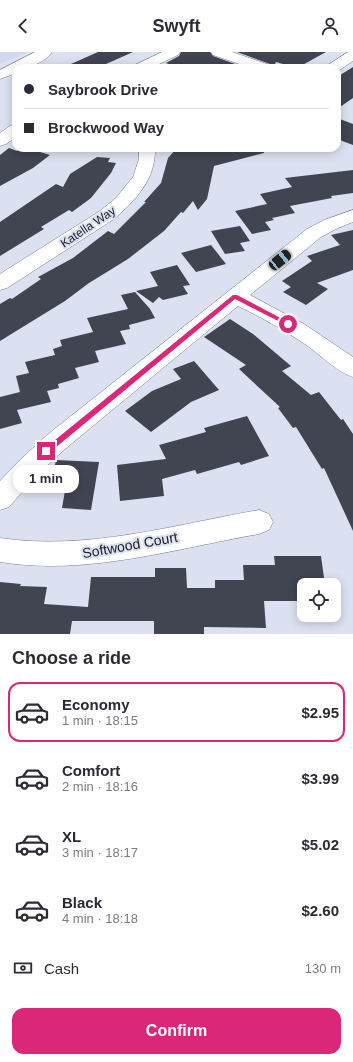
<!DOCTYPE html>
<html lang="en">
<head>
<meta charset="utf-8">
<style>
	:root { --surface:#fff; --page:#f7f7f7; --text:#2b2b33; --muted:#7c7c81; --line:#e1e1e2; --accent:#db2777 }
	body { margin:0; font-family:Arial,sans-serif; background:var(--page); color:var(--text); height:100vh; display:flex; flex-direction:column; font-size:15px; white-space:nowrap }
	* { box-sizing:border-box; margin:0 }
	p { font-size:13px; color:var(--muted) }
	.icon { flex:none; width:22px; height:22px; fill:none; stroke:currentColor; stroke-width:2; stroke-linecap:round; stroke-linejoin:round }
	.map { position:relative; height:582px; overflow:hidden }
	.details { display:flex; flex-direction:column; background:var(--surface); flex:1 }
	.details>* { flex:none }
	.hud { position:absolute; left:12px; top:12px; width:329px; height:88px; border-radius:12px; box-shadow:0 2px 10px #0003; display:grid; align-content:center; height:88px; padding:0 12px; background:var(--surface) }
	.fabs { position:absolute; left:297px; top:526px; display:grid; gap:8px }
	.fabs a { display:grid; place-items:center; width:44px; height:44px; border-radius:8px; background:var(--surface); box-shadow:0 2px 10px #0003; font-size:20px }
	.end { position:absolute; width:18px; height:18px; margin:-9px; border:5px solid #db2777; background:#fff; box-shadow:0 0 0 2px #fff }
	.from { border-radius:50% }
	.bubble { position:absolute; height:28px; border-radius:12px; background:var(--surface); box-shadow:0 2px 10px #0003; font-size:13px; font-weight:600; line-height:28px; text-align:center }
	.car { position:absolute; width:12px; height:24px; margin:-12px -6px; border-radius:5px; box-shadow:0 0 3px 1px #0007; background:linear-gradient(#222 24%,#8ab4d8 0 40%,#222 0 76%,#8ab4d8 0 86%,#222 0) }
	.hud b { display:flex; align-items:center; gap:14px; height:38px; font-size:15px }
	.hud b+b { border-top:1px solid var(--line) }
	.hud i { width:10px; height:10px; background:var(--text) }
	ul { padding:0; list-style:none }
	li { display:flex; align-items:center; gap:12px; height:60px; margin:0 8px 6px; padding:0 4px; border:2px solid transparent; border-radius:12px }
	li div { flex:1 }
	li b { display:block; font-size:15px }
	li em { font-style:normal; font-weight:600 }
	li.selected { border-color:var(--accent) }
	li>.icon { width:36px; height:36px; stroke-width:1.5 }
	h2 { padding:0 12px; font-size:18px; line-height:48px }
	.pay { display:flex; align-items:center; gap:10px; height:44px; padding:0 12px; font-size:15px }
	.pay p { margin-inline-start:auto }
	.cta { display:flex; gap:8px; margin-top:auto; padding:8px 12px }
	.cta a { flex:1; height:46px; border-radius:12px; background:var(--accent); color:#fff; font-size:16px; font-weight:600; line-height:46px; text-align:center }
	header { display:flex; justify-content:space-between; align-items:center; height:52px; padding:0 12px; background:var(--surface); font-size:18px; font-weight:600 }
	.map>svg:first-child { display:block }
</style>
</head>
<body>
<header><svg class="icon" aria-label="back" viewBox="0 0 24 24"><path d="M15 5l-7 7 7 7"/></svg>Swyft<svg class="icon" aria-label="person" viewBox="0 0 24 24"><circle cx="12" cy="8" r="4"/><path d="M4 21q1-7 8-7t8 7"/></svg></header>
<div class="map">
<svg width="353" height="582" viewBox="0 0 353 582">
	<rect width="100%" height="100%" fill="#dce1f1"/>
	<path fill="#d1d7ef" d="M0 0H28L0 12Z"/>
	<g fill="#414451">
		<path d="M98 0H133L97 16H62Z"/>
		<path d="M181 0H210L213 4 246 16H179L166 11 179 4Z"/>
		<path d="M237 0H326L297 16 276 10 273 16 270 12Z"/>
		<path d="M353 15V46L337 57V25Z"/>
		<path d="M337 66 353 72V93L337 87Z"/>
		<path d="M9 96 17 99 20 96H27L50 103 33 116 0 134V103Z"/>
		<path d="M177 96H263L264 101 214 114 207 147 198 158 193 149 183 161 181 160 164 179 128 207 89 231 65 249 0 289V252L10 246 12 247 41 227 38 225 73 206 108 179 114 182 146 150H144L161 131 168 106Z"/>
		<path d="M97 105 110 106 108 110 116 111 111 121 91 146 72 160 69 158 41 175 44 177 0 204V170L56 132 63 135 70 122Z"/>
		<path d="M353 118V141L331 144 332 146 290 154 295 161 272 166 274 168 265 170 271 178 252 182 235 159 267 152 260 142 292 135 285 126Z"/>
		<path d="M240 174 250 189 240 191 245 199 225 202 211 179Z"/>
		<path d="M353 178V218L317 231 328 237 306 253 283 240 291 235 282 229 312 209 307 204 340 193 331 183Z"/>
		<path d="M211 193 226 212 196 220 181 201Z"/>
		<path d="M177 213 190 233 183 234 188 242 163 248 159 245 153 251 136 239 158 234 150 220Z"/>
		<path d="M135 240 150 257 155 266 129 273 130 277 120 279 126 292 95 299 99 310 75 316 79 326 58 332 59 336 47 339 51 350 17 358 22 371 0 377V345L20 340 16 324 29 321 25 310 55 303 53 297 62 294 60 288 93 280 87 266 128 257 121 243Z"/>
		<path d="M230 267 253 282 291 314 282 319 311 343 319 340 341 368 343 367 353 382V479L324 416 322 417 296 375 293 376 278 356 280 355 239 317 246 313 204 285Z"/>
		<path d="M194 309 219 338 191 350 151 380 125 359 152 339 181 327 173 317Z"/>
		<path d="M247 364 269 404 241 413 239 410 197 422 195 418 162 427 164 444 120 449 117 413 166 407 159 393 206 380 204 376Z"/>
		<path d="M56 408 99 410 91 458 62 456 66 433 51 432Z"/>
		<path d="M274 504H321L325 533H304V549H264L266 576 204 575V582H154V569H72L70 582H0V530L21 532 20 534 47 535 44 552 88 555 91 525H155V516H186L187 536H215V528H244L243 513H275Z"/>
	</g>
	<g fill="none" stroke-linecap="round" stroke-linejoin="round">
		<g stroke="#787b8a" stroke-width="1">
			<g id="minor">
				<path d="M162 0H180L178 3 151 16H133L135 13Z"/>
				<path d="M211 0H232L270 13 272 16H251L213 3Z"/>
				<path d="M348 0H353V9L338 19 337 16H326L328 13Z"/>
				<path d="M16 72V85L6 92 0 94V81L10 74Z"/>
				<path d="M139 96H155C156 127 136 148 114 167L7 236 0 238V222L100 159 116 146 133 125 139 107Z"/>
				<path d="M353 158V170L338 176 321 185 250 243 304 272 353 305V325C337 320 319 302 305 292 284 278 261 265 238 254L65 397 37 423 9 455 0 458V429L19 409 47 383 307 177 324 168Z"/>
				<path d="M259 458 269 462 273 470 269 478 259 482C173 497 87 524 0 510V486C87 499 173 473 259 458Z"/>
			</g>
		</g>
		<g stroke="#787b8a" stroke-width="1">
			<path id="major" d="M35 0H52C45 11 28 16 16 16V21L0 27V18Z"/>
		</g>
		<use href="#minor" fill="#fff" fill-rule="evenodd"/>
		<use href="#major" fill="#fff" fill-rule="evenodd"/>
	</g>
	<path fill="#db2777" d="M233 243H237L292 272 288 274 286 273 235 247 49 401H44V397Z"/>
	<g text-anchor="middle" stroke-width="4" stroke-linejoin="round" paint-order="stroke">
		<g font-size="12" fill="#212229" stroke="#dce1f1">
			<text transform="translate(88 175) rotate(-34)" y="4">Katella Way</text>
		</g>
		<g font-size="14" fill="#212229" stroke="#dce1f1">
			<text transform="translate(130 493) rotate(-10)" y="5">Softwood Court</text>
		</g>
	</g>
</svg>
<div class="fabs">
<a><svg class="icon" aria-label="locate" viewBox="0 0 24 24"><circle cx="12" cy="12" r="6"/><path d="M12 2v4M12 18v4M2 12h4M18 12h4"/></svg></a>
</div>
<i class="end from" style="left:288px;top:272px"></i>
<i class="end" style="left:46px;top:399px"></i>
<div class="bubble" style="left:13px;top:413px;width:66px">1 min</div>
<i class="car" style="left:280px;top:208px;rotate:51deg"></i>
<div class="hud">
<b><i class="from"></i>Saybrook Drive</b>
<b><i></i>Brockwood Way</b>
</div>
</div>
<section class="details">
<h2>Choose a ride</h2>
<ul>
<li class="selected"><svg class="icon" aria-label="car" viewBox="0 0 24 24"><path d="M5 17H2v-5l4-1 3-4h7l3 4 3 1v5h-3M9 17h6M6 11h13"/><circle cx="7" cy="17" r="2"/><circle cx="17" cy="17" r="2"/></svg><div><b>Economy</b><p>1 min · 18:15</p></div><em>$2.95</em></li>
<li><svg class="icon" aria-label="car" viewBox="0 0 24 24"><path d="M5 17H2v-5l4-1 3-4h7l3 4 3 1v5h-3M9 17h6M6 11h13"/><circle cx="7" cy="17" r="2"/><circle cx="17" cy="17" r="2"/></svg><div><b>Comfort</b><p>2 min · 18:16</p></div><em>$3.99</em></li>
<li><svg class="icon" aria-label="car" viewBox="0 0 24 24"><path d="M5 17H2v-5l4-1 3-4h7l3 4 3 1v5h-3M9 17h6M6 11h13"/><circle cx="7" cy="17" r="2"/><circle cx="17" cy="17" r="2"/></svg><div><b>XL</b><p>3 min · 18:17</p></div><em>$5.02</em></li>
<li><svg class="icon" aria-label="car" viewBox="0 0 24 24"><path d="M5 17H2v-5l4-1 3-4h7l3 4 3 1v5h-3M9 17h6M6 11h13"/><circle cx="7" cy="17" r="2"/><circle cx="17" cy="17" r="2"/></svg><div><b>Black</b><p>4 min · 18:18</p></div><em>$2.60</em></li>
</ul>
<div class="pay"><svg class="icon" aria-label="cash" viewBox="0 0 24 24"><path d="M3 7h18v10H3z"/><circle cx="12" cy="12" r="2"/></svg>Cash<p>130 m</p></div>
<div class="cta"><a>Confirm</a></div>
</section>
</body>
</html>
